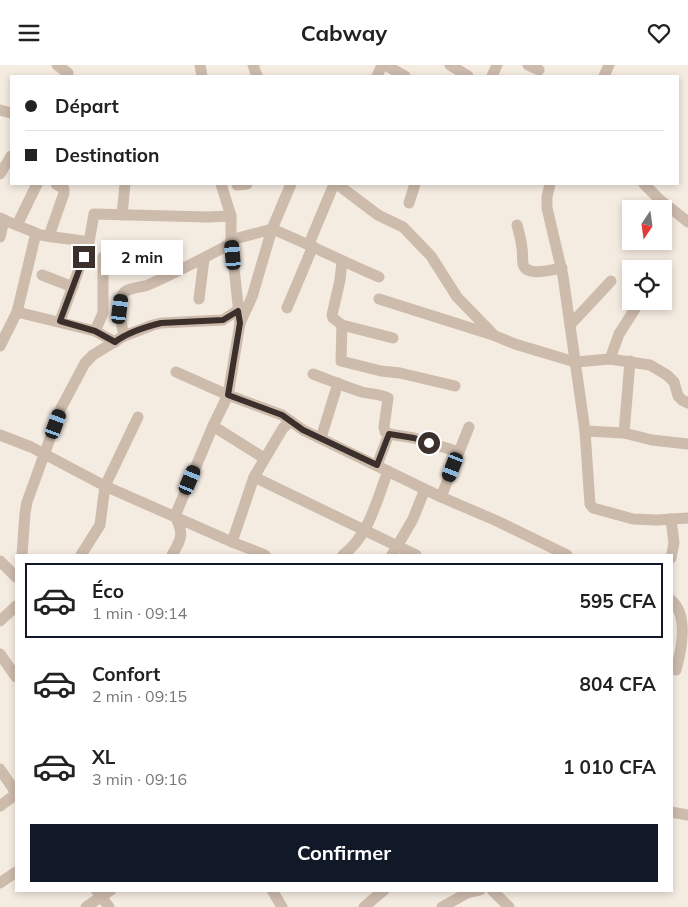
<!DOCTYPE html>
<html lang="fr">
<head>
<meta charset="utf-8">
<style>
	:root { --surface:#fff; --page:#f2f2f2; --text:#222; --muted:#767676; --line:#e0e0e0; --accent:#111827 }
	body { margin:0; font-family:Mulish,sans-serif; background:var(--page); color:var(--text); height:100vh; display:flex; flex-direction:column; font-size:19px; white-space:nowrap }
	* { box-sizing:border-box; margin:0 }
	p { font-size:16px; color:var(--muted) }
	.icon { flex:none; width:28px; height:28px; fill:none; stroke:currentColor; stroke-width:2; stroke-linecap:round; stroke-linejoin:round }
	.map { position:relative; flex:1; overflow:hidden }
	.sheet { position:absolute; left:15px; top:489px; width:658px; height:338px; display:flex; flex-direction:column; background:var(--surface); border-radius:0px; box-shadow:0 2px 8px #0003 }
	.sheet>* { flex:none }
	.guide { position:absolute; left:10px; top:10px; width:669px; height:110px; border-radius:0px; box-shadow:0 2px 8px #0003; display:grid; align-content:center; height:110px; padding:0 15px; background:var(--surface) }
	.needle { width:32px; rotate:193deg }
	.buttons { position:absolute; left:622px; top:135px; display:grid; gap:10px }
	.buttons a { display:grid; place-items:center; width:50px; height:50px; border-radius:0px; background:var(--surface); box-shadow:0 2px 8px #0003; font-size:25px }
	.end { position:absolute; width:22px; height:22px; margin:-11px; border:6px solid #3b302b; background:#fff; box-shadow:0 0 0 2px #fff }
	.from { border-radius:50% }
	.bubble { position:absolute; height:35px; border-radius:0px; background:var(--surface); box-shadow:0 2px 8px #0003; font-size:16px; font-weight:700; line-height:35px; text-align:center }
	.car { position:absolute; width:15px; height:30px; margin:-15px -8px; border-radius:6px; box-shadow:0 0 4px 1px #0007; background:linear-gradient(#222 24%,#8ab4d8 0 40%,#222 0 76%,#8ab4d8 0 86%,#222 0) }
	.guide b { display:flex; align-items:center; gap:18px; height:48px; font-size:19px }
	.guide b+b { border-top:1px solid var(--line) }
	.guide i { width:12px; height:12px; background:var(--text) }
	ul { padding:9px 0 0; list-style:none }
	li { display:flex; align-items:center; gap:15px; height:75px; margin:0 10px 8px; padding:0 5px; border:2px solid transparent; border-radius:0px }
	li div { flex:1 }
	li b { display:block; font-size:19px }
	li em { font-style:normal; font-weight:700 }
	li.selected { border-color:var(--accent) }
	li>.icon { width:45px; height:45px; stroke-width:1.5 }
	.cta { display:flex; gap:10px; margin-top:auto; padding:10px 15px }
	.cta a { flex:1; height:58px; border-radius:0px; background:var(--accent); color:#fff; font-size:20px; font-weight:700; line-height:58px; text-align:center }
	header { display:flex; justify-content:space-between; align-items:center; height:65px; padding:0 15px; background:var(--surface); font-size:22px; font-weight:700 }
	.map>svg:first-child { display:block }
</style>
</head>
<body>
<header><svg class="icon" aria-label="menu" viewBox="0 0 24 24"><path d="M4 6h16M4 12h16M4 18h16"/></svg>Cabway<svg class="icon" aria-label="heart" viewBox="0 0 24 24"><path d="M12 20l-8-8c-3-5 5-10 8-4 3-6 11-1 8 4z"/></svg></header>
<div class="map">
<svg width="688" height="842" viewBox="0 0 688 842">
	<rect width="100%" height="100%" fill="#f4ebe1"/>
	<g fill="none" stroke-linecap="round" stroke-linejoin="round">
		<g stroke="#cdbbac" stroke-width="11">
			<path d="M57 0 68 8"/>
			<path d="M200 0 202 11"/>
			<path d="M253 0 257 11"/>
			<path d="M385 0 405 11"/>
			<path d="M450 0 468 11"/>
			<path d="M528 0 539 5"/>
			<path d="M377 11 382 0"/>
			<path d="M492 11 497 0"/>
			<path d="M604 11 609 0"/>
			<path d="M0 45 11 48"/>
			<path d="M0 109 11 91"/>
			<path d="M337 119 378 150 403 162 431 191 457 232 492 268"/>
			<path d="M550 119 547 132V143L563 211 585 366 590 439 593 443 633 454 657 455 688 453"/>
			<path d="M644 119 659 134 688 157"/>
			<path d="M237 120 247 119"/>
			<path d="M409 138 415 119"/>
			<path d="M122 150 125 119"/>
			<path d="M0 153 4 155 0 172"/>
			<path d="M17 160 37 119"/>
			<path d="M517 160C519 167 521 175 522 183 523 188 522 194 523 199 526 212 552 205 562 203"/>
			<path d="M41 170C57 173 73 174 89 177"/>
			<path d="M49 171 64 128V124L56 119"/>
			<path d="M231 175 272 164 291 119"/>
			<path d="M309 179 334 119"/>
			<path d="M342 196 340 215 332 250 333 253 342 260 393 273"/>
			<path d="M42 210 73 222"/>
			<path d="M199 234 204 194"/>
			<path d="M379 234 493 270 515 279 575 297 610 294 650 300 667 310 674 317 678 331 682 335 688 338"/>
			<path d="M287 243 313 181"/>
			<path d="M17 247 95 266 115 277"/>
			<path d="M60 256 89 177 94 149 207 152 231 151"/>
			<path d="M240 258 252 232 272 164C309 179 343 197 379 212"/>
			<path d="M342 260 341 296 381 306 400 308 455 321"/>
			<path d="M570 260 611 216"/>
			<path d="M95 266 103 248V192L159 187"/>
			<path d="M124 271C122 261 116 237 123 229 128 222 141 223 148 220 177 207 204 193 232 178"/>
			<path d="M0 281 17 247 36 168 4 155"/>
			<path d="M610 294 619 269 640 236"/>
			<path d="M176 307 228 330 282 350 303 365 441 432 497 456 567 490"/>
			<path d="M313 309C329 315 345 322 362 327 370 329 381 329 388 333L384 362 385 367 389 369"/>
			<path d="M213 361 264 393"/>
			<path d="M585 366 624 368 652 375 688 379"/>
			<path d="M624 368 630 296"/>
			<path d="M0 370 31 382 105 421 232 477 265 490"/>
			<path d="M321 373 338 318"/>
			<path d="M377 400 389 369 414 373 459 387"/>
			<path d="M254 412 416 490"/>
			<path d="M441 432 469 362"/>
			<path d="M671 454 674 478 671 493"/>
			<path d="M232 477 254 412 283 363 291 356"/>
			<path d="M22 490 25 448 27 437 61 343 85 298 93 290 124 271 153 260 161 258 223 255 238 245"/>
			<path d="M81 490 100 460 105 421 138 352"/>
			<path d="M172 490C182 474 184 468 175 451L213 361 228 330 240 258 231 175V151L221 119"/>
			<path d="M343 490C369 471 377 434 388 406"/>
			<path d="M392 490 413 454 425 424"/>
			<path d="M0 496 16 512"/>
			<path d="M671 535C688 549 682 583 676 605"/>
			<path d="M0 556 16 541"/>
			<path d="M0 589 16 612"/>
			<path d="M0 704 16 728"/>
			<path d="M0 741 16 729"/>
			<path d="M671 747 688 750"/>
			<path d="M0 818 16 807"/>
			<path d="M96 825 109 842"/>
			<path d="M272 825 282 842"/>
			<path d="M492 825 509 842"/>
			<path d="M86 842 111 825"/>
			<path d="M364 842 384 825"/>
			<path d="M442 842 467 828 480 825"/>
		</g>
	</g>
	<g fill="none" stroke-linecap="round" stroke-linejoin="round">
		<path stroke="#3b302b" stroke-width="6" d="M84 192 60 256 95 266 115 277C128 267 145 262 161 258L223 255 238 246 240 258 228 330 282 350 303 365 377 400 389 369 414 373 429 378"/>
	</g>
</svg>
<div class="buttons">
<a><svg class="needle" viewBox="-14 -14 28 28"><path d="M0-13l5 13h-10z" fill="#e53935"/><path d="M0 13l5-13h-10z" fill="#767676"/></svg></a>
<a><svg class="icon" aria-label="locate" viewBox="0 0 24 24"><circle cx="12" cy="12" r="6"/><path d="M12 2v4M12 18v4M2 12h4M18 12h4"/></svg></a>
</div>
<i class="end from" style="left:429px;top:378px"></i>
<i class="end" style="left:84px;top:192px"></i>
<div class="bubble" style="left:101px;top:175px;width:82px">2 min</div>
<i class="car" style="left:233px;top:190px;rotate:355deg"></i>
<i class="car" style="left:120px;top:244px;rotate:7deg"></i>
<i class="car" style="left:56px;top:359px;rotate:20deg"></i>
<i class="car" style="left:453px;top:402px;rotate:201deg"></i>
<i class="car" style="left:190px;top:415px;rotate:23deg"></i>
<div class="guide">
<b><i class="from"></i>Départ</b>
<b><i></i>Destination</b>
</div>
<section class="sheet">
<ul>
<li class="selected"><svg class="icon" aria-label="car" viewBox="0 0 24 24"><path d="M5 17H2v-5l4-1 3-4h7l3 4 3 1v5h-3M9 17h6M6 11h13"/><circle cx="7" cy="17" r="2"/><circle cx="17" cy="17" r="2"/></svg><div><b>Éco</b><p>1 min · 09:14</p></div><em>595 CFA</em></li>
<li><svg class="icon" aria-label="car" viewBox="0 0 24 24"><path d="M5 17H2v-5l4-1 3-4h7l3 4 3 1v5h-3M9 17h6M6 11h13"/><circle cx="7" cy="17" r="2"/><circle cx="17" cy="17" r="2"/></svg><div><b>Confort</b><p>2 min · 09:15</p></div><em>804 CFA</em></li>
<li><svg class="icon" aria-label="car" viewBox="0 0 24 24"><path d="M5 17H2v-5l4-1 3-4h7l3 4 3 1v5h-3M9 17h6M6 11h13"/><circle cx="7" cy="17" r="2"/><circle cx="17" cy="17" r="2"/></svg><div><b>XL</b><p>3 min · 09:16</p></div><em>1 010 CFA</em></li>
</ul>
<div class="cta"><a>Confirmer</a></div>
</section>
</div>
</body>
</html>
